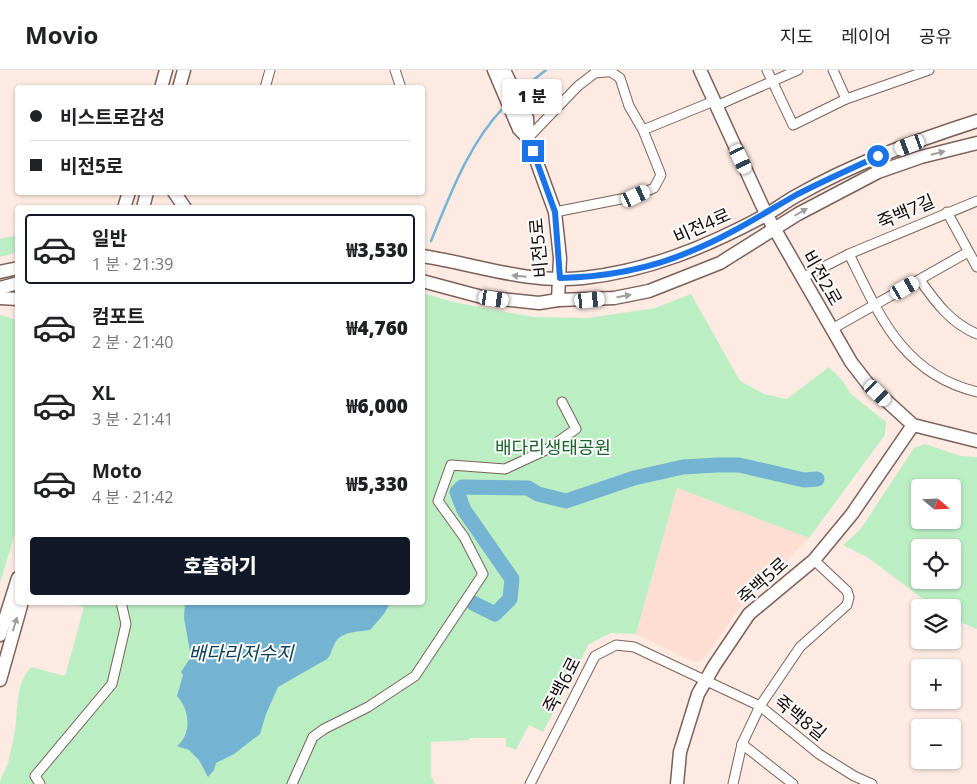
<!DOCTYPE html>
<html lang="ko">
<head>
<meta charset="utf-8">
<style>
	:root { --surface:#fff; --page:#f2f2f2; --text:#202124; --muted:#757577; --line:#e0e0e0; --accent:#111827 }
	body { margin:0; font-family:"Open Sans","Noto Sans KR",sans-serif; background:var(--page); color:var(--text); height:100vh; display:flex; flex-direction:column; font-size:19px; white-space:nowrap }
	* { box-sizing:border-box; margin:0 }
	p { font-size:16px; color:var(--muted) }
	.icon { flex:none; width:28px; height:28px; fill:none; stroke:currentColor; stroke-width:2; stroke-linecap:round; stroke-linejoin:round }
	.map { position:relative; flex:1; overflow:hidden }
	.sheet { position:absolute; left:15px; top:135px; width:410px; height:400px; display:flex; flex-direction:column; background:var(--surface); border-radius:5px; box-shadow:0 1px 4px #0004 }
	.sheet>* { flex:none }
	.guide { position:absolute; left:15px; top:15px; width:410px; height:110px; border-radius:5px; box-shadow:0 1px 4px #0004; display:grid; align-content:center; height:110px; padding:0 15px; background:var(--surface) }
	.needle { width:32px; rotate:109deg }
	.controls { position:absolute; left:911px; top:409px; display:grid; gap:10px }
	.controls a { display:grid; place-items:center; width:50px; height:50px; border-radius:5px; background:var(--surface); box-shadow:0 1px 4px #0004; font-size:25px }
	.end { position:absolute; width:22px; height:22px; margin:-11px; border:6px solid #1a73e8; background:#fff; box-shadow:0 0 0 2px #fff }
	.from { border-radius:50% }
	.bubble { position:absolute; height:35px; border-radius:5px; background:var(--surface); box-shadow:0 1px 4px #0004; font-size:16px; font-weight:800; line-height:35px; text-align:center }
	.car { position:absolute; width:15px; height:30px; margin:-15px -8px; border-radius:6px; box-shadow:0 0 4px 1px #0007; background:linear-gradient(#fff 24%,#345 0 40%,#fff 0 76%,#345 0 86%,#fff 0) }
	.guide b { display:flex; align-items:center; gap:18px; height:48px; font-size:19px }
	.guide b+b { border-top:1px solid var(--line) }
	.guide i { width:12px; height:12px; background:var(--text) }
	ul { padding:9px 0 0; list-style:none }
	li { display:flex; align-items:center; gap:15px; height:70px; margin:0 10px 8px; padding:0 5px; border:2px solid transparent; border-radius:5px }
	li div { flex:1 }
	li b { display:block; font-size:19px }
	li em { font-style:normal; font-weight:800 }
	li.on { border-color:var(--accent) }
	li>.icon { width:45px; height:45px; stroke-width:1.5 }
	.cta { display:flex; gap:10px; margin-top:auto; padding:10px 15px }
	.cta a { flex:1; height:58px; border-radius:5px; background:var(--accent); color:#fff; font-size:20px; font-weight:800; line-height:58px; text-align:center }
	header { display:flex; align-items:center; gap:30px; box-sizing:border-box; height:70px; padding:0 25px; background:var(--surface); border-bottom:1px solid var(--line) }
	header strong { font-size:24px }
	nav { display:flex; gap:28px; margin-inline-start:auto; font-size:18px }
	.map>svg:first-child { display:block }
</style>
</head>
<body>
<header>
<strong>Movio</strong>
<nav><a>지도</a><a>레이어</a><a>공유</a></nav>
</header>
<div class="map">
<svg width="977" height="714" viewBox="0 0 977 714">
	<rect width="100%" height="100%" fill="#fdeae3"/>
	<path fill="#feded3" d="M677 418 809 468 738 540 703 590 694 592 636 564Z"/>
	<g fill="#bceec4" fill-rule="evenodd">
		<path d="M17 165V182L0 187V169Z"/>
		<path d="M423 223 453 232 533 247 588 248 655 238 691 224 740 311 764 324 787 329 829 297 843 311 850 323 886 352 885 365 809 468 677 418 636 564 611 563 589 574 543 662 529 655 516 680 506 676V668H469V670L431 672V706L435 714H0C0 706 6 701 8 693 11 680 15 665 16 651 18 631 17 613 31 597L65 606 84 537 69 533 422 532Z"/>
		<path d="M0 245 17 250V457L0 513Z"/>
		<path d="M925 374 961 386 977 387V559L953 549 952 538 934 537 867 487 843 475 860 460 914 378ZM920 418H952V450H920ZM920 478H952V510H920Z"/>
	</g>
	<path fill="#74b3d2" d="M185 533V532L390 533 384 544 370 560C357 562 340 561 334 575 331 581 331 585 327 589L278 617 266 644 260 664 234 684 216 693 214 700 208 707 199 690 189 680 177 676C192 664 190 640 177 626L183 605 181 602 191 587 184 548Z"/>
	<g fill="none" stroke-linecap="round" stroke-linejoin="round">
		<g stroke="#74b3d2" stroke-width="2.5">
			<path d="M518 22 546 0"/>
			<path d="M431 171C450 125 469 73 504 37"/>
		</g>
		<path stroke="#74b3d2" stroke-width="15" d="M473 533 495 544 510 529 512 509 464 440 457 422 462 417 528 418 538 424 566 431 634 408 683 397 717 395H739L804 410 817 409"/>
		<g stroke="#7c6158" stroke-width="11">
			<g id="street">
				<path d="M395 0 401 18"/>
				<path d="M767 0 793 55 846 29 929 0"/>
				<path d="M833 0 846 29"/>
				<path d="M265 18 270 0"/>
				<path d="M716 36 798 0"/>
				<path d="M528 68 578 16 595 3 605 2H611L620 8 629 36 643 60"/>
				<path d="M555 142 636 126 654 118 661 105 643 60 714 31"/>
				<path d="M947 142 977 197"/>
				<path d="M849 184C880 247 903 304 977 322"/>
				<path d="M802 208 849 184 977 131"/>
				<path d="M920 210C936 233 951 253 977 264"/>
				<path d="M832 259 968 182"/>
				<path d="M742 674 793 714"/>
				<path d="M40 714 35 706 112 614 126 554 121 532"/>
				<path d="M292 714 313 667 324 659 368 637 415 606 483 504 464 467 438 431 451 395 505 399 546 380 576 359 562 332"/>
				<path d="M530 714 595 586 616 575 634 577 760 636 819 684 854 706 872 714"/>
				<path d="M733 714 742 674 760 636 800 577 847 535 849 527 847 521 814 490"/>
			</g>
		</g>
		<g stroke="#7c6158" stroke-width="15">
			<g id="secondary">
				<path d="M494 0 519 59 528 68"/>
				<path d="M504 0 527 48 528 68 555 142 560 188 558 230"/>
				<path d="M700 0 766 144 851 292 868 314 913 355 977 371"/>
				<path d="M161 18 166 0"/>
				<path d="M179 18 184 0"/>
				<path d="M174 122 185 138"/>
				<path d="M124 138 129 122"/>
				<path d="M143 138 147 122"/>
				<path d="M422 186C476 194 527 214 583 208 648 201 706 177 764 146 775 140 785 132 796 126 852 94 915 71 977 51"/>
				<path d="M0 202 18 198"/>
				<path d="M422 211 482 227 539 233 558 230 614 228 649 221 720 193 798 144 878 102 921 87 977 73"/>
				<path d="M0 218 18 213"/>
				<path d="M0 228 18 229"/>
				<path d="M0 565 18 508"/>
				<path d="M0 610 22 532"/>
				<path d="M677 714 680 682 698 624 714 596 749 544 814 490 852 444 913 355"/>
			</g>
		</g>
		<use href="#street" stroke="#fff" stroke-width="9"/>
		<use href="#secondary" stroke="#fff" stroke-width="12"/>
	</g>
	<defs><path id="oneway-solid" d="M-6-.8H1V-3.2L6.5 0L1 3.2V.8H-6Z" transform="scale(1.25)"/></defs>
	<g fill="#a19d9c">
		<use href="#oneway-solid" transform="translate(938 83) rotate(-14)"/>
		<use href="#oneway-solid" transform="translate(801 142) rotate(-30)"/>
		<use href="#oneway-solid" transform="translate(519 206) rotate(-175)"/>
		<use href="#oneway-solid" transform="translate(624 226) rotate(-10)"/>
		<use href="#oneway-solid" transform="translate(15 554) rotate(-73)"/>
	</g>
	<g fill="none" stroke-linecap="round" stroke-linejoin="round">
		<path stroke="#1a73e8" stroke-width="6" d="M533 81 555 142 560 208C603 207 649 199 689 182 727 167 761 145 796 125 823 111 851 99 878 86"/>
	</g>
	<g text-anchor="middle" stroke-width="4" stroke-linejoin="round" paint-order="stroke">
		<g font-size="18" fill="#140a07" stroke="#fbfbfb">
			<text transform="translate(906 142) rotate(-23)" y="6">죽백7길</text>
			<text transform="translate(702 156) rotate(-24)" y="6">비전4로</text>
			<text transform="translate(539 178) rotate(-95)" y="6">비전5로</text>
			<text transform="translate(822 208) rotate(60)" y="6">비전2로</text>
			<text transform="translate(763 511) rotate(-42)" y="6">죽백5로</text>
			<text transform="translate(562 615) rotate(-63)" y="6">죽백6로</text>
			<text transform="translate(800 648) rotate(39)" y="6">죽백8길</text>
		</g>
		<g font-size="18" fill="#1a6330" stroke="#fbfbfb">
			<text x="553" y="384">배다리생태공원</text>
		</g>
		<g font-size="19" font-style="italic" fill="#0c4257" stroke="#fbfbfb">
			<text x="241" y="590">배다리저수지</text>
		</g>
	</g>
</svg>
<div class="controls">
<a><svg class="needle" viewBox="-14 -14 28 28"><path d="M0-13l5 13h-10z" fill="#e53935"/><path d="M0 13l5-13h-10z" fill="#757577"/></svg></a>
<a><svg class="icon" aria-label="locate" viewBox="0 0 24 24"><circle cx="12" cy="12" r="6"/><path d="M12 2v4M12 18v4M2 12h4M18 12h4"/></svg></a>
<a><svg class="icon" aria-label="layers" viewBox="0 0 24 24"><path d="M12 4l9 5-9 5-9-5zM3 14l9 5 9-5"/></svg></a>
<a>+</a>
<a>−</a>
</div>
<i class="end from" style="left:878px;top:86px"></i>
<i class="end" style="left:533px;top:81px"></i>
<div class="bubble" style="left:502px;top:9px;width:60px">1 분</div>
<i class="car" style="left:910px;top:75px;rotate:250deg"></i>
<i class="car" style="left:741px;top:89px;rotate:155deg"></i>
<i class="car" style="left:636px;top:126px;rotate:65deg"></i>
<i class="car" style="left:905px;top:218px;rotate:60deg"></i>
<i class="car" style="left:494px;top:229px;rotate:99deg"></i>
<i class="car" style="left:590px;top:230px;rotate:84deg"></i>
<i class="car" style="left:878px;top:323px;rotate:134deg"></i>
<div class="guide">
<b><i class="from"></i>비스트로감성</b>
<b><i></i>비전5로</b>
</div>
<section class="sheet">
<ul>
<li class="on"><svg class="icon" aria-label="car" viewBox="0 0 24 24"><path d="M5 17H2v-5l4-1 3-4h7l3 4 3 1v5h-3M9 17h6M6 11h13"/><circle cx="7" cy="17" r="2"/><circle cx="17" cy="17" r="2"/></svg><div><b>일반</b><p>1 분 · 21:39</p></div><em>₩3,530</em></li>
<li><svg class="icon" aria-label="car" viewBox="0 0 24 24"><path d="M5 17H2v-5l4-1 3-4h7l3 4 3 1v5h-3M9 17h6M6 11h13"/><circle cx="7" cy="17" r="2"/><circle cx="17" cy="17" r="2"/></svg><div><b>컴포트</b><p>2 분 · 21:40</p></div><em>₩4,760</em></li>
<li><svg class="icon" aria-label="car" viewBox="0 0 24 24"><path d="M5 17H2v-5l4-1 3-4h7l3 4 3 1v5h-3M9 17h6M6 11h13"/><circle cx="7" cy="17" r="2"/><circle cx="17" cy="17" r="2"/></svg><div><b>XL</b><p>3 분 · 21:41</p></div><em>₩6,000</em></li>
<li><svg class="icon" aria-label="car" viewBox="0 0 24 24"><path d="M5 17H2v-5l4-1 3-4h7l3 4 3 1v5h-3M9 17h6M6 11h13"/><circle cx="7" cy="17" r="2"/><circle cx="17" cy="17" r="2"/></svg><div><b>Moto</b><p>4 분 · 21:42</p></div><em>₩5,330</em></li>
</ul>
<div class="cta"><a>호출하기</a></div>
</section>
</div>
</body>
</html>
